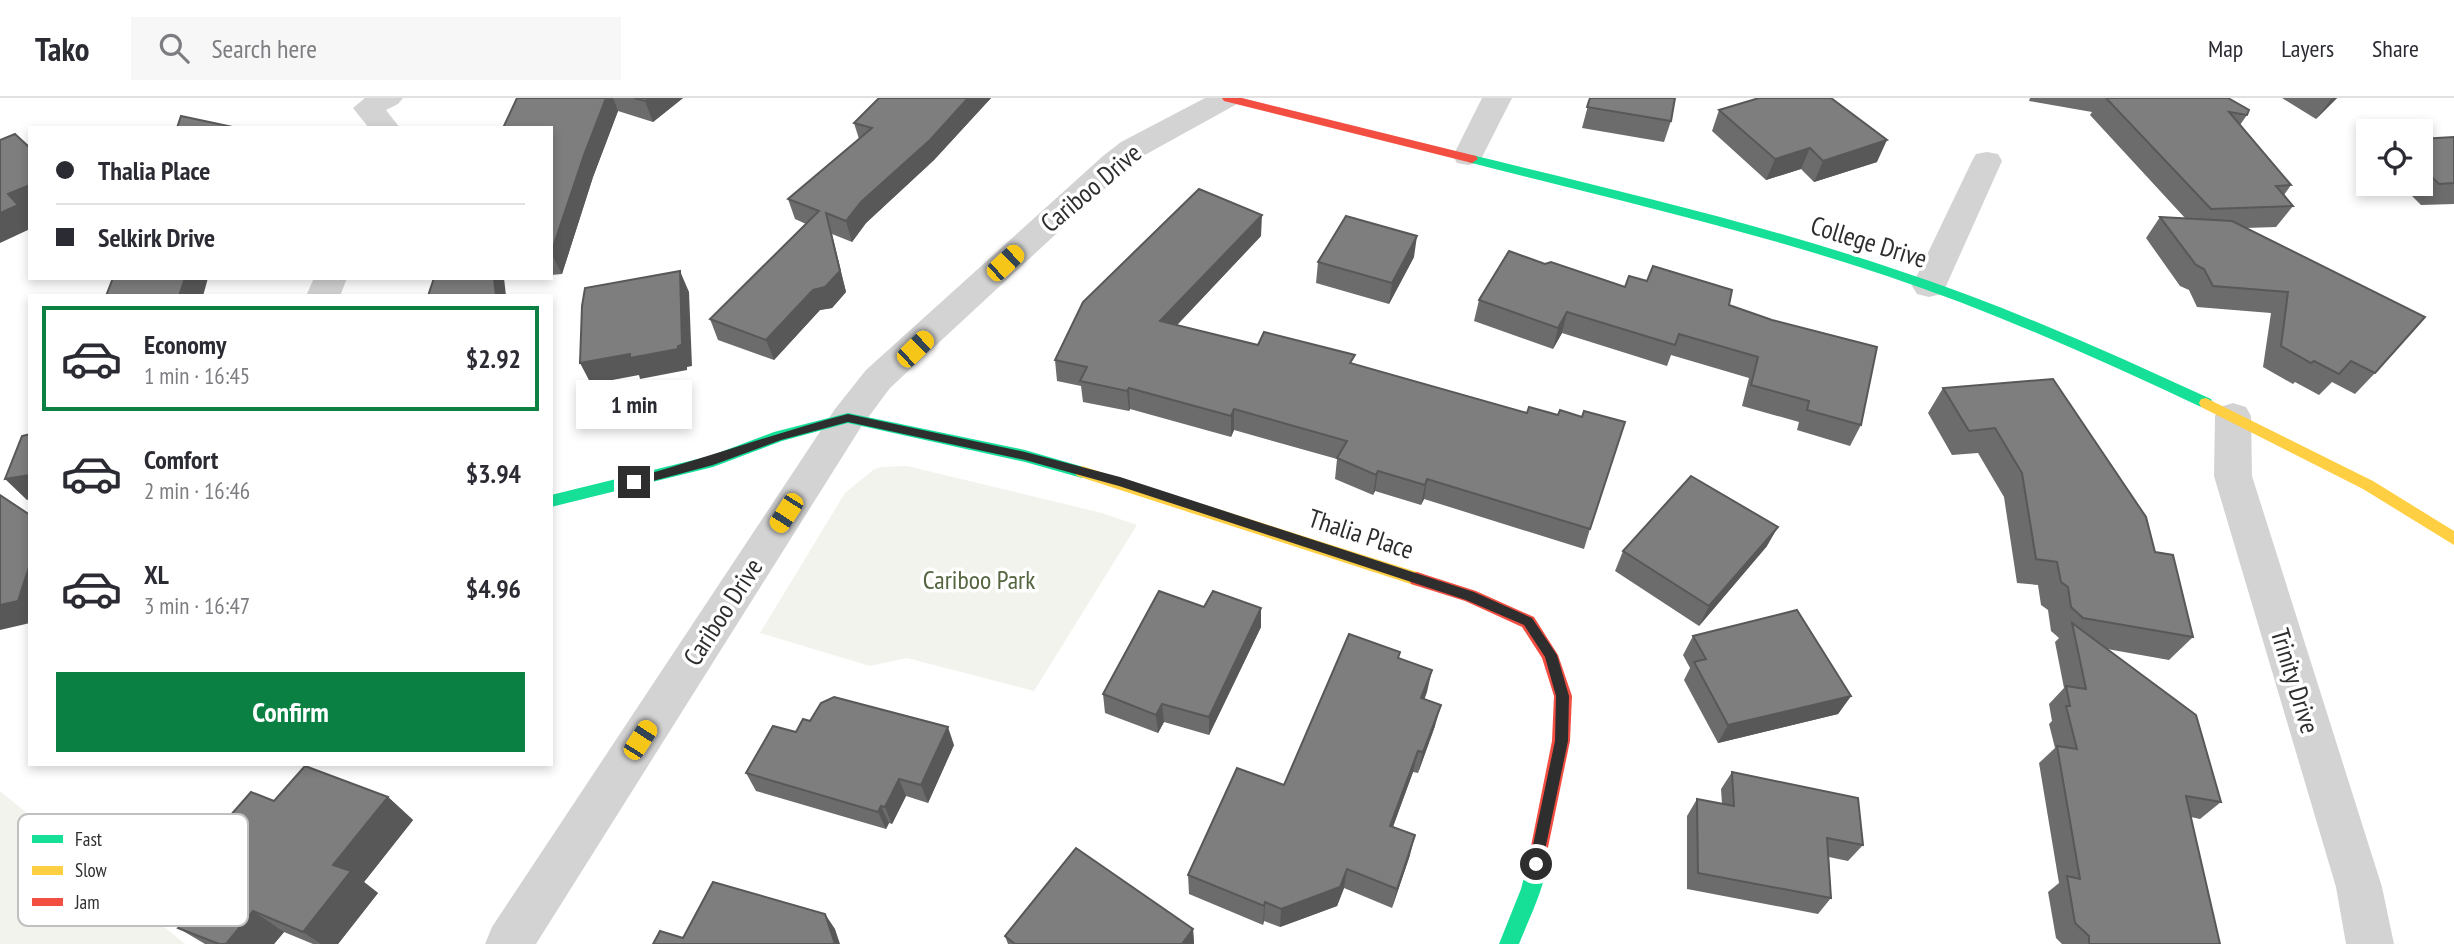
<!DOCTYPE html>
<html lang="en">
<head>
<meta charset="utf-8">
<style>
	:root { --surface:#fff; --page:#f7f7f7; --text:#2b2b33; --muted:#7c7c81; --line:#e1e1e2; --accent:#0b8043 }
	body { margin:0; font-family:"PT Sans Narrow",sans-serif; background:var(--page); color:var(--text); height:100vh; display:flex; flex-direction:column; font-size:26px; white-space:nowrap }
	* { box-sizing:border-box; margin:0 }
	p { font-size:23px; color:var(--muted) }
	.icon { flex:none; width:38px; height:38px; fill:none; stroke:currentColor; stroke-width:2; stroke-linecap:round; stroke-linejoin:round }
	.map { position:relative; flex:1; overflow:hidden }
	.panel { position:absolute; left:28px; top:196px; width:525px; height:472px; display:flex; flex-direction:column; background:var(--surface); border-radius:0px; box-shadow:0 4px 10px #0003 }
	.panel>* { flex:none }
	.guide { position:absolute; left:28px; top:28px; width:525px; height:154px; border-radius:0px; box-shadow:0 4px 10px #0003; display:grid; align-content:center; height:154px; padding:0 28px; background:var(--surface) }
	.controls { position:absolute; left:2356px; top:21px; display:grid; gap:14px }
	.controls a { display:grid; place-items:center; width:77px; height:77px; border-radius:0px; background:var(--surface); box-shadow:0 4px 10px #0003; font-size:35px }
	.end { position:absolute; width:32px; height:32px; margin:-16px; border:9px solid #2e2e2e; background:#fff; box-shadow:0 0 0 4px #fff }
	.from { border-radius:50% }
	.bubble { position:absolute; height:49px; border-radius:0px; background:var(--surface); box-shadow:0 4px 10px #0003; font-size:23px; font-weight:700; line-height:49px; text-align:center }
	.car { position:absolute; width:21px; height:42px; margin:-21px -10px; border-radius:9px; box-shadow:0 0 5px 2px #0007; background:linear-gradient(#f5c518 24%,#345 0 40%,#f5c518 0 76%,#345 0 86%,#f5c518 0) }
	.guide b { display:flex; align-items:center; gap:24px; height:66px; font-size:26px }
	.guide b+b { border-top:2px solid var(--line) }
	.guide i { width:18px; height:18px; background:var(--text) }
	ul { padding:12px 0 0; list-style:none }
	li { display:flex; align-items:center; gap:21px; height:105px; margin:0 14px 10px; padding:0 14px; border:4px solid transparent; border-radius:0px }
	li div { flex:1 }
	li b { display:block; font-size:26px }
	li em { font-style:normal; font-weight:700 }
	li.active { border-color:var(--accent) }
	li>.icon { width:63px; height:63px; stroke-width:1.5 }
	.cta { display:flex; gap:14px; margin-top:auto; padding:14px 28px }
	.cta a { flex:1; height:80px; border-radius:0px; background:var(--accent); color:#fff; font-size:28px; font-weight:700; line-height:80px; text-align:center }
	header { display:flex; align-items:center; gap:42px; box-sizing:border-box; height:98px; padding:0 35px; background:var(--surface); border-bottom:2px solid var(--line) }
	header strong { font-size:33px }
	nav { display:flex; gap:38px; margin-inline-start:auto; font-size:24px }
	.search { width:490px; height:63px; background:var(--page); display:flex; align-items:center; gap:18px; box-sizing:border-box; padding:0 24px; border-radius:0px; color:var(--muted); font-size:26px }
	.map>svg:first-child { display:block }
</style>
</head>
<body>
<header>
<strong>Tako</strong>
<div class="search"><svg class="icon" aria-label="search" viewBox="0 0 24 24"><circle cx="10" cy="10" r="6"/><path d="M15 15l6 6"/></svg>Search here</div>
<nav><a>Map</a><a>Layers</a><a>Share</a></nav>
</header>
<div class="map">
<svg width="2454" height="846" viewBox="0 0 2454 846">
	<rect width="100%" height="100%" fill="#fff"/>
	<g fill="#f1f3ec">
		<path d="M907 368 1102 415 1137 427 1034 593 907 560 870 568 760 535 845 395 873 372 881 369Z"/>
		<path d="M0 693 185 846H0Z"/>
	</g>
	<g fill="none" stroke-linecap="round" stroke-linejoin="round">
		<g fill="#d3d3d3" fill-rule="evenodd">
			<path d="M365 0H403L398 6 386 12 400 30H369L353 10Z"/>
			<path d="M1205 0H1242L1237 6 1143 58 1125 72 890 290 861 329 536 846H485L492 829 835 311 866 272 1103 58 1121 44Z"/>
			<path d="M1482 0H1512L1479 65 1468 67 1457 65 1453 58Z"/>
			<path d="M1987 54 1998 56 2002 63 1946 188 1941 196 1929 199 1917 196 1912 188 1972 63 1976 56Z"/>
			<path d="M314 180H347L340 198H306Z"/>
			<path d="M2233 305 2246 309 2251 318 2252 378 2382 789 2394 846H2346L2336 789 2214 378 2215 318 2220 309Z"/>
		</g>
		<g fill="#16e098" fill-rule="evenodd">
			<path d="M1472 57C1615 92 1758 125 1897 172 2005 207 2108 254 2211 301L2213 305 2211 309H2201C2098 261 1995 214 1887 178 1750 132 1608 100 1468 64V58Z"/>
			<path d="M848 315 1025 352 1087 370 1090 374 1082 380 1025 364 848 325 782 343 713 369 551 409V397L710 358 774 334Z"/>
			<path d="M1538 749 1545 752C1554 772 1527 825 1519 846H1499L1521 791 1531 752Z"/>
		</g>
		<g fill="#ffcf43" fill-rule="evenodd">
			<path d="M2206 300 2373 383 2454 433V447L2363 391 2201 309 2199 305 2201 301Z"/>
			<path d="M1082 368 1417 474 1423 476 1425 481 1423 486 1417 488 1077 378 1074 374Z"/>
		</g>
		<g fill="#f24e42" fill-rule="evenodd">
			<path d="M1222 0H1242L1476 58 1478 61 1472 65 1224 3Z"/>
			<path d="M1417 474 1476 493 1534 519 1558 557 1572 598 1570 643 1545 764 1538 767 1531 764 1529 758 1552 643 1554 598 1542 560 1522 529 1465 503 1411 486 1409 481 1411 476Z"/>
		</g>
	</g>
	<g fill="#6c6c6c">
		<path d="M517 0H683L653 24 618 13 593 79 562 176 551 177V30Z"/>
		<path d="M879 0H991L934 62 866 125 852 144 832 136 846 194 832 210 820 212 774 262 718 242 710 221 806 126 795 121 788 101 859 41 854 25Z"/>
		<path d="M1590 0 1671 23 1664 44 1582 30Z"/>
		<path d="M2030 0H2228L2247 17 2240 27 2291 87 2284 97 2293 108 2276 129 2246 130 2375 275 2355 296 2332 284 2319 297 2295 284 2293 286 2263 269 2271 215 2197 209 2189 192 2180 188 2146 140 2160 119 2185 120 2090 17 2092 14 2029 3Z"/>
		<path d="M2282 0H2337L2316 21Z"/>
		<path d="M1719 12 1877 64 1814 84 1801 71 1766 82 1712 33Z"/>
		<path d="M2454 39V106L2421 107 2400 86H2420V41Z"/>
		<path d="M1261 138 1177 227 1258 247 1354 266 1590 431 1584 451 1424 401 1421 407 1375 393 1373 397 1335 381 1337 361 1234 332 1231 339 1130 311 1129 313 1083 304 1081 288 1057 283 1055 262Z"/>
		<path d="M1414 159 1389 206 1316 185 1318 164Z"/>
		<path d="M1545 166 1625 189 1729 207 1861 327 1850 348 1797 332 1799 324 1742 308 1749 280 1671 257 1667 268 1562 235 1553 251 1474 223 1479 202Z"/>
		<path d="M1943 290 2155 454 2193 539 2169 562 2107 551 2221 704 2200 721 2191 719 2220 846H2062L2056 840 2048 794 2059 785 2039 665 2055 650 2049 626 2052 623 2049 606 2064 590 2055 544 2059 540 2051 533 2048 512 2041 507 2038 487 2017 485 2004 399 1978 355 1952 357 1928 315Z"/>
		<path d="M1767 448 1699 528 1615 473 1623 453Z"/>
		<path d="M1204 509 1261 510V529L1209 637 1164 624 1158 635 1105 615 1103 596Z"/>
		<path d="M1693 538 1851 598 1838 616 1718 645 1684 582 1690 570 1683 557Z"/>
		<path d="M1399 561 1432 572 1424 601 1435 628 1418 675 1413 674 1393 729 1410 757 1392 810 1344 790 1337 808 1280 829 1264 823 1263 827 1189 796 1188 777 1284 687Z"/>
		<path d="M954 647 928 705 906 698 892 726 889 725 886 731 756 693 746 675Z"/>
		<path d="M1732 674 1863 747 1848 763 1829 759 1831 800 1818 816 1687 791V718L1697 701 1722 706 1721 691Z"/>
		<path d="M388 699 413 722 364 784 378 795 338 846H313L284 834 274 846H205L178 830 207 797 198 791 221 765 201 751 274 703Z"/>
		<path d="M1193 831 1194 846H1008L1005 838Z"/>
	</g>
	<g fill="#585858">
		<path d="M606 0H613L618 13 593 79 562 176 551 155 584 57Z"/>
		<path d="M649 0H683L653 24 645 3Z"/>
		<path d="M968 0H991L934 62 866 125 852 144 846 123 861 104Z"/>
		<path d="M2332 0H2337L2316 21Z"/>
		<path d="M1887 42 1877 64 1814 84 1823 63Z"/>
		<path d="M1810 50 1801 71 1766 82 1775 61Z"/>
		<path d="M30 87V116L28 117 30 120V131L0 145V115L8 96Z"/>
		<path d="M826 115 846 194 832 210 820 212 774 262 766 242Z"/>
		<path d="M1262 117 1261 138 1161 244 1160 223Z"/>
		<path d="M1417 138 1414 159 1389 206 1392 185Z"/>
		<path d="M680 173 689 194 692 268 687 269V272L640 281 639 277 591 286 580 265Z"/>
		<path d="M185 180H208L203 198H179Z"/>
		<path d="M494 180H504L506 198H496Z"/>
		<path d="M1567 214 1562 235 1553 251 1558 230Z"/>
		<path d="M1129 290 1130 311 1129 313 1127 293Z"/>
		<path d="M1234 311V332L1231 339V318Z"/>
		<path d="M1378 373 1375 393 1373 397 1376 377Z"/>
		<path d="M30 377V401L27 402 5 381Z"/>
		<path d="M1427 381 1424 401 1421 407 1425 387Z"/>
		<path d="M1778 429 1767 448 1699 528 1709 508Z"/>
		<path d="M30 466V525L0 532V507Z"/>
		<path d="M1261 510V529L1209 637V619Z"/>
		<path d="M1432 572 1427 594 1417 622 1421 600Z"/>
		<path d="M1851 598 1838 616 1718 645 1728 627Z"/>
		<path d="M1162 606 1164 624 1158 635 1156 617Z"/>
		<path d="M1441 607 1435 628 1418 675 1423 654Z"/>
		<path d="M948 629 954 647 928 705 921 687Z"/>
		<path d="M1418 653 1413 674 1386 747 1390 728Z"/>
		<path d="M899 681 906 698 892 726 885 709Z"/>
		<path d="M388 699 413 722 364 784 378 795 338 846H321L303 834 333 767Z"/>
		<path d="M881 708 889 725 886 731 878 714Z"/>
		<path d="M1415 737 1410 757 1392 810 1397 791Z"/>
		<path d="M1347 771 1344 790 1337 808 1280 829 1281 811Z"/>
		<path d="M1265 804 1264 823 1263 827 1264 808Z"/>
		<path d="M253 813 284 834 274 846H226Z"/>
		<path d="M825 816 835 831 840 846H835Z"/>
		<path d="M1193 831 1194 846H1182Z"/>
	</g>
	<g fill="#7e7e7e" stroke="#585858" stroke-width="2">
		<path d="M517 0H606L584 57 551 155V30H503Z"/>
		<path d="M634 0H649L645 3Z"/>
		<path d="M879 0H968L930 42 861 104 846 123 826 115 840 173 825 189 813 192 766 242 710 221 819 113 788 101 872 30 854 25Z"/>
		<path d="M1590 0H1675L1671 23 1587 9Z"/>
		<path d="M1759 0H1831L1887 42 1823 63 1810 50 1775 61 1719 12Z"/>
		<path d="M2106 0H2228L2249 12 2247 17 2229 14 2291 87 2276 88 2293 108 2211 111Z"/>
		<path d="M181 18 233 29V30H177Z"/>
		<path d="M15 36 30 50V87L8 96 18 107 0 115V42Z"/>
		<path d="M2454 39V85L2439 86 2420 67V41Z"/>
		<path d="M1199 91 1262 117 1160 223 1258 247 1264 234 1355 257 1350 265 1527 315 1529 309 1558 317 1560 312 1582 319 1584 313 1625 324 1590 431 1427 381 1425 387 1378 373 1376 377 1337 360 1347 343 1234 311 1231 318 1129 290 1127 293 1080 283 1087 269 1055 262 1083 204Z"/>
		<path d="M1346 118 1417 138 1392 185 1318 164Z"/>
		<path d="M2160 119 2232 123 2425 219 2375 275 2351 263 2339 276 2314 263 2311 265 2281 248 2288 194 2213 188 2204 171 2196 167Z"/>
		<path d="M1509 153 1545 166 1551 164 1625 189 1629 178 1647 183 1653 168 1732 192 1729 207 1772 222 1877 249 1861 327 1807 312 1809 303 1751 287 1758 259 1679 236 1675 247 1567 214 1558 230 1479 202Z"/>
		<path d="M680 173 682 247 678 248V251L630 260V256L580 265 582 208 585 190Z"/>
		<path d="M113 180H185L179 198H106Z"/>
		<path d="M434 180H494L496 198H428Z"/>
		<path d="M2053 281 2146 419 2155 454 2173 457 2193 539 2083 520 2071 509 2068 489 2061 484 2057 464 2036 461 2022 375 1995 330 1969 333 1943 290Z"/>
		<path d="M30 336V377L5 381 22 338Z"/>
		<path d="M1691 378 1778 429 1709 508 1623 453Z"/>
		<path d="M0 397 30 417V466L18 503 0 507Z"/>
		<path d="M1159 493 1204 509 1213 493 1261 510 1209 619 1162 606 1156 617 1103 596Z"/>
		<path d="M1797 512 1851 598 1728 627 1694 564 1706 561 1693 538Z"/>
		<path d="M2072 525 2196 617 2221 704 2186 698 2220 846H2089V838L2075 825 2067 778 2080 781 2057 648 2077 651 2066 608H2070L2066 588 2086 591Z"/>
		<path d="M1349 536 1400 554 1398 560 1432 572 1421 600 1441 607 1423 654 1418 653 1390 728 1415 737 1397 791 1347 771 1340 789 1281 811 1265 804 1264 808 1188 777 1237 670 1284 687Z"/>
		<path d="M834 599 948 629 921 687 899 681 885 709 881 708 878 714 746 675 773 628 796 634 803 621 810 623 821 605Z"/>
		<path d="M305 668 388 699 333 767 351 773 303 834 253 813 226 846H219L178 830 208 795 198 791 224 761 201 751 251 694 274 703Z"/>
		<path d="M1732 674 1858 700 1863 747 1827 740 1831 800 1698 775 1697 701 1734 708Z"/>
		<path d="M1076 750 1193 831 1182 846H1015L1005 838Z"/>
		<path d="M713 784 825 816 835 846H653L660 833 683 840Z"/>
	</g>
	<path fill="#2e2e2e" d="M848 316 1025 354 1120 379 1474 494 1532 520 1557 557 1569 598 1568 643 1541 771H1531L1529 766 1555 643 1556 598 1545 559 1524 527 1466 502 1119 388 1025 362 848 324 781 342 713 367 634 388 628 384 634 380C706 360 775 335 848 316Z"/>
	<g text-anchor="middle" stroke-width="7" stroke-linejoin="round" paint-order="stroke">
		<g font-size="26" fill="#2e2e2e" stroke="#fff">
			<text transform="translate(1091 90) rotate(-40)" y="9">Cariboo Drive</text>
			<text transform="translate(1869 144) rotate(17)" y="9">College Drive</text>
			<text transform="translate(1361 436) rotate(18)" y="9">Thalia Place</text>
			<text transform="translate(723 514) rotate(-57)" y="9">Cariboo Drive</text>
			<text transform="translate(2295 583) rotate(73)" y="9">Trinity Drive</text>
		</g>
		<g font-size="26" fill="#556540" stroke="#fff">
			<text x="979" y="491">Cariboo Park</text>
		</g>
	</g>
	<rect x="18" y="716" width="230" height="112" rx="10" fill="#fff" stroke="#c0c0c0" stroke-width="2"/>
	<rect x="32" y="737" width="31" height="8" fill="#16e098"/>
	<rect x="32" y="768" width="31" height="9" fill="#ffcf43"/>
	<rect x="32" y="800" width="31" height="8" fill="#f24e42"/>
	<g font-size="19" fill="#2e2e2e">
		<text x="75" y="748">Fast</text>
		<text x="75" y="779">Slow</text>
		<text x="75" y="811">Jam</text>
	</g>
</svg>
<div class="controls">
<a><svg class="icon" aria-label="locate" viewBox="0 0 24 24"><circle cx="12" cy="12" r="6"/><path d="M12 2v4M12 18v4M2 12h4M18 12h4"/></svg></a>
</div>
<i class="end from" style="left:1536px;top:766px"></i>
<i class="end" style="left:634px;top:384px"></i>
<div class="bubble" style="left:576px;top:282px;width:116px">1 min</div>
<i class="car" style="left:1005px;top:165px;rotate:47deg"></i>
<i class="car" style="left:915px;top:251px;rotate:46deg"></i>
<i class="car" style="left:786px;top:415px;rotate:213deg"></i>
<i class="car" style="left:640px;top:642px;rotate:33deg"></i>
<div class="guide">
<b><i class="from"></i>Thalia Place</b>
<b><i></i>Selkirk Drive</b>
</div>
<section class="panel">
<ul>
<li class="active"><svg class="icon" aria-label="car" viewBox="0 0 24 24"><path d="M5 17H2v-5l4-1 3-4h7l3 4 3 1v5h-3M9 17h6M6 11h13"/><circle cx="7" cy="17" r="2"/><circle cx="17" cy="17" r="2"/></svg><div><b>Economy</b><p>1 min · 16:45</p></div><em>$2.92</em></li>
<li><svg class="icon" aria-label="car" viewBox="0 0 24 24"><path d="M5 17H2v-5l4-1 3-4h7l3 4 3 1v5h-3M9 17h6M6 11h13"/><circle cx="7" cy="17" r="2"/><circle cx="17" cy="17" r="2"/></svg><div><b>Comfort</b><p>2 min · 16:46</p></div><em>$3.94</em></li>
<li><svg class="icon" aria-label="car" viewBox="0 0 24 24"><path d="M5 17H2v-5l4-1 3-4h7l3 4 3 1v5h-3M9 17h6M6 11h13"/><circle cx="7" cy="17" r="2"/><circle cx="17" cy="17" r="2"/></svg><div><b>XL</b><p>3 min · 16:47</p></div><em>$4.96</em></li>
</ul>
<div class="cta"><a>Confirm</a></div>
</section>
</div>
</body>
</html>
